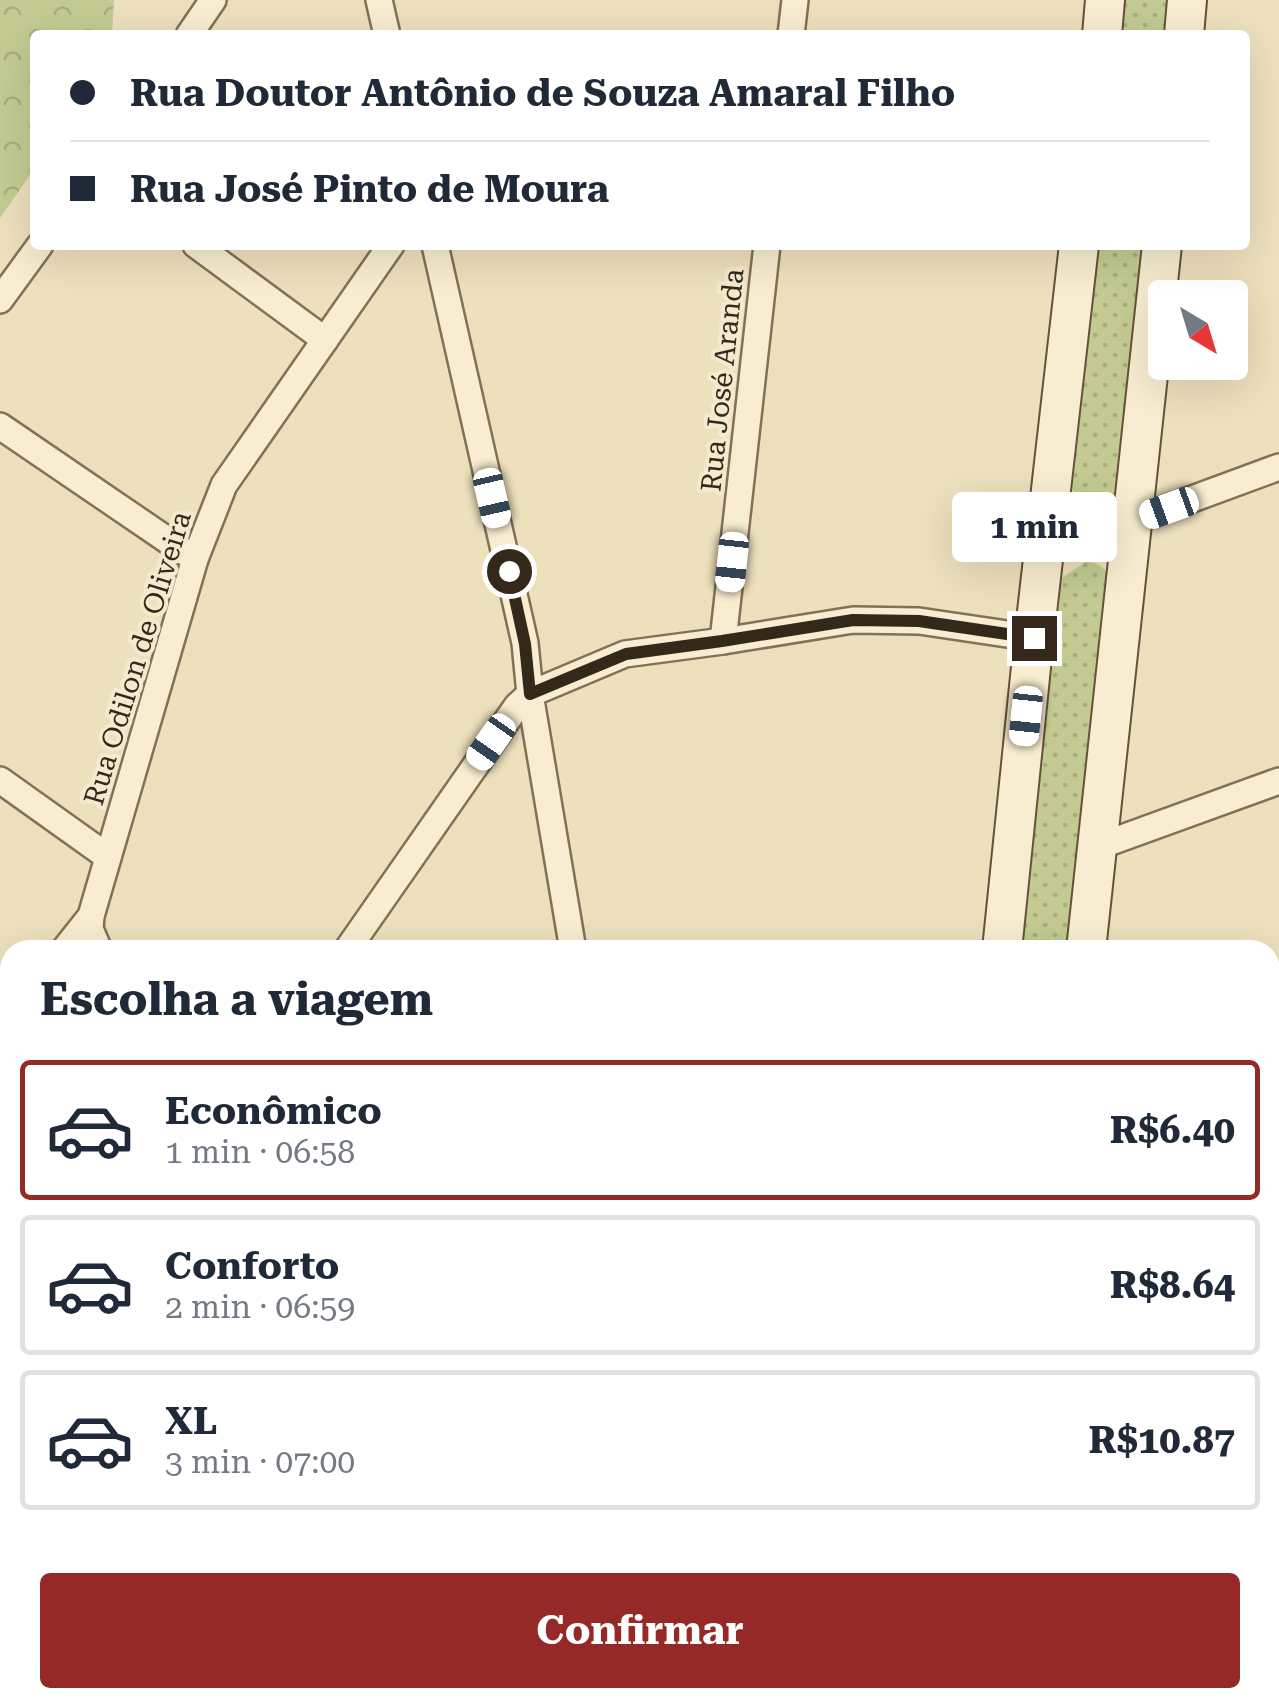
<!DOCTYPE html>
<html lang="pt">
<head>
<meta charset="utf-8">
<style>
	:root { --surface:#fff; --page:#f6f6f7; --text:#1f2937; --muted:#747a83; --line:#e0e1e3; --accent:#942927 }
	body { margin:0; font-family:"Roboto Serif",serif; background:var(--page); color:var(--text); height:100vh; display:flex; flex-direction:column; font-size:38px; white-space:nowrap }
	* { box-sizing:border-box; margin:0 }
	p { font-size:32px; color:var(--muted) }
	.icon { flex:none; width:55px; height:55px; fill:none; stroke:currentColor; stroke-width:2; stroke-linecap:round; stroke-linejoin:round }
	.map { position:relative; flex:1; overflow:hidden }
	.side { position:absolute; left:0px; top:940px; width:1280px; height:768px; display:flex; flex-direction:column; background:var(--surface); border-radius:30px 30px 0 0; box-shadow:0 10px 40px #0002 }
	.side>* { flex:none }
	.banner { position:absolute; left:30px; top:30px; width:1220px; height:220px; border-radius:10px; box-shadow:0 10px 40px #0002; display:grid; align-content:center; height:220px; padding:0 40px; background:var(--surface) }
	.needle { width:65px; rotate:142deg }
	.tools { position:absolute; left:1148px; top:280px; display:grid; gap:20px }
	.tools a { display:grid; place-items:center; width:100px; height:100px; border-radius:10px; background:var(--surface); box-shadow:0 10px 40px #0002; font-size:50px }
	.end { position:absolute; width:45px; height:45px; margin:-22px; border:12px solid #34281b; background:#fff; box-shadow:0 0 0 5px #fff }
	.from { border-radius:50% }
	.bubble { position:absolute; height:70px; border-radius:10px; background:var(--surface); box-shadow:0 10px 40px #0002; font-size:32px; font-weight:700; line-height:70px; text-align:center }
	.car { position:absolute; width:30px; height:60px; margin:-30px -15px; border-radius:12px; box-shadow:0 0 8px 2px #0007; background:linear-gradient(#fff 24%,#345 0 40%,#fff 0 76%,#345 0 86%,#fff 0) }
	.banner b { display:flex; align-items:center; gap:35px; height:95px; font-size:38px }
	.banner b+b { border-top:2px solid var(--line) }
	.banner i { width:25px; height:25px; background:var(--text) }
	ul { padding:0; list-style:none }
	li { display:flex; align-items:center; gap:30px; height:140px; margin:0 20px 15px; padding:0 20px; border:5px solid var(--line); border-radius:10px }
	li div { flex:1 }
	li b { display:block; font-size:38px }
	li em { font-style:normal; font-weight:700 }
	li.current { border-color:var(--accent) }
	li>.icon { width:90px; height:90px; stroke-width:1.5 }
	h2 { padding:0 40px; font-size:45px; line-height:120px }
	.cta { display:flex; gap:20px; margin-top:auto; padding:20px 40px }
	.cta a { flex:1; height:115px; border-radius:10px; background:var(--accent); color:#fff; font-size:40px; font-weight:700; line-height:115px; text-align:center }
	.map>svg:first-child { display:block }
</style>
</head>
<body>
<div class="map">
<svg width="1279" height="1706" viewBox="0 0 1279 1706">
	<defs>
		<pattern id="grass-dots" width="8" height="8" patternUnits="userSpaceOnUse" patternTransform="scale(2.5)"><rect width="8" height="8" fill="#c3cb92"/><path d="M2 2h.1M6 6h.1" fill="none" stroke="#a8ae7d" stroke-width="1.8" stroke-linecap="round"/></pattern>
		<pattern id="forest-crowns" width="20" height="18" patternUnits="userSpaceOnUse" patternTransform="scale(2.5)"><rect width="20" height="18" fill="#c3cb92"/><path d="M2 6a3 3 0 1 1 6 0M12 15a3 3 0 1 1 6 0" fill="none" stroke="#a8ae7d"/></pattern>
	</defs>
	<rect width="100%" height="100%" fill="#ede0bd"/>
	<g fill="url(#grass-dots)">
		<path d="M1119 0H1170L1167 35H1116Z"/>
		<path d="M1095 245H1147L1119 501C1096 526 1078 521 1072 487Z"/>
		<path d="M1086 562C1103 563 1107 570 1111 585L1073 950H1021L1056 589 1063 577Z"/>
		<path d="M1017 1698H1074L1077 1706H1020Z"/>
	</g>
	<path fill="url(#forest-crowns)" d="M0 0H114L112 35H35V168L0 218Z"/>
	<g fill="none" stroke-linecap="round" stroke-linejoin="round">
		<g stroke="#857057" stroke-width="30">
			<g id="street">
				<path d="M379 0 387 35"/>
				<path d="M189 35 213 0"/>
				<path d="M791 35 795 0"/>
				<path d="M196 245 325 340"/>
				<path d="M435 245 525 643 530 694 573 950"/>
				<path d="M0 300 40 245"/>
				<path d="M0 426 195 559"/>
				<path d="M1043 554 1279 467"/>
				<path d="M723 641 767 245"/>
				<path d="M0 780 108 857"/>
				<path d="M1097 847 1279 781"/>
				<path d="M91 916 90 929 99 950"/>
				<path d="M64 950 91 916 195 559 224 485 391 245"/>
				<path d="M347 950 517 706 530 694 625 654 723 641 853 620 919 621 1034 638"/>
				<path d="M0 1033 10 1020"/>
				<path d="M0 1083 10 1090"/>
				<path d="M1270 1110 1279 1107"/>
				<path d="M0 1367 10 1374"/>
				<path d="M1270 1426 1279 1423"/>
				<path d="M0 1441 10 1427"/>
				<path d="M0 1645 10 1652"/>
				<path d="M73 1698 85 1706"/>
				<path d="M481 1698 494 1706"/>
				<path d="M710 1698 712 1706"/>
				<path d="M918 1706 920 1698"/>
			</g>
		</g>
		<g stroke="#67513a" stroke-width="42">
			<g id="secondary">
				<path d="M1102 35 1105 0"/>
				<path d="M1184 35 1187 0"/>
				<path d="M1002 950 1034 638 1079 245"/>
				<path d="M1086 950 1162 245"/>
				<path d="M998 1698 1001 1706"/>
				<path d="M1088 1698 1091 1706"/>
			</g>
		</g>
		<use href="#street" stroke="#f8edd0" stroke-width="25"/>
		<use href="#secondary" stroke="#f8edd0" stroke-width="38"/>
	</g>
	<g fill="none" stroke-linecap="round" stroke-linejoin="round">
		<path stroke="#34281b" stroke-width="12" d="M509 571 525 644 530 694 626 654 722 641 853 620 919 621 1034 638"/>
	</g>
	<g text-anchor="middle" stroke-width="8" stroke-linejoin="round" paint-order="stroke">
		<g font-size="28" fill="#34281b" stroke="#f5eacd">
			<text transform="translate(722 380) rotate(-84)" y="10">Rua José Aranda</text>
			<text transform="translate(137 658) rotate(-73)" y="10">Rua Odilon de Oliveira</text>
		</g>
	</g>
</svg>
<div class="tools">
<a><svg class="needle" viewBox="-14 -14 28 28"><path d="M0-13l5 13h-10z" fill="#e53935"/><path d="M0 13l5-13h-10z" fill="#747a83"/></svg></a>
</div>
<i class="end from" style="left:509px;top:571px"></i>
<i class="end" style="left:1034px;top:638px"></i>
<div class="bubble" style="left:952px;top:492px;width:165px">1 min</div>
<i class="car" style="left:492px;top:498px;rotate:167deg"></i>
<i class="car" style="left:1169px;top:508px;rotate:250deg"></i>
<i class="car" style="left:732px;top:562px;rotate:186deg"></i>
<i class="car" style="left:1026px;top:716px;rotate:186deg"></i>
<i class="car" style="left:491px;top:742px;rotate:215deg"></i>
<div class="banner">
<b><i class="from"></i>Rua Doutor Antônio de Souza Amaral Filho</b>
<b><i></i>Rua José Pinto de Moura</b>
</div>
<section class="side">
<h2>Escolha a viagem</h2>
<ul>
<li class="current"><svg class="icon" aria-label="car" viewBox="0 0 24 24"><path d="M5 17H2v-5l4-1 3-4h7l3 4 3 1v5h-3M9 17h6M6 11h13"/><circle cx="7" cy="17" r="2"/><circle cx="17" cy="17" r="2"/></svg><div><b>Econômico</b><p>1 min · 06:58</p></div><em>R$6.40</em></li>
<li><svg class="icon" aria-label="car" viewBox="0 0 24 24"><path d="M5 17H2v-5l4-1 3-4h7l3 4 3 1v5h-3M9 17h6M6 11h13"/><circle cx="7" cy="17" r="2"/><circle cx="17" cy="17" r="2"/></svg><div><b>Conforto</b><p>2 min · 06:59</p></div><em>R$8.64</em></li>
<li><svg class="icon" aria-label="car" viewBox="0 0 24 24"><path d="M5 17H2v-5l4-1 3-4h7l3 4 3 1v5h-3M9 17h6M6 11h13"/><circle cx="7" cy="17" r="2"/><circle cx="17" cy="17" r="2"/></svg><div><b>XL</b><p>3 min · 07:00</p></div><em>R$10.87</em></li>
</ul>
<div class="cta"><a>Confirmar</a></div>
</section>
</div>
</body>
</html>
